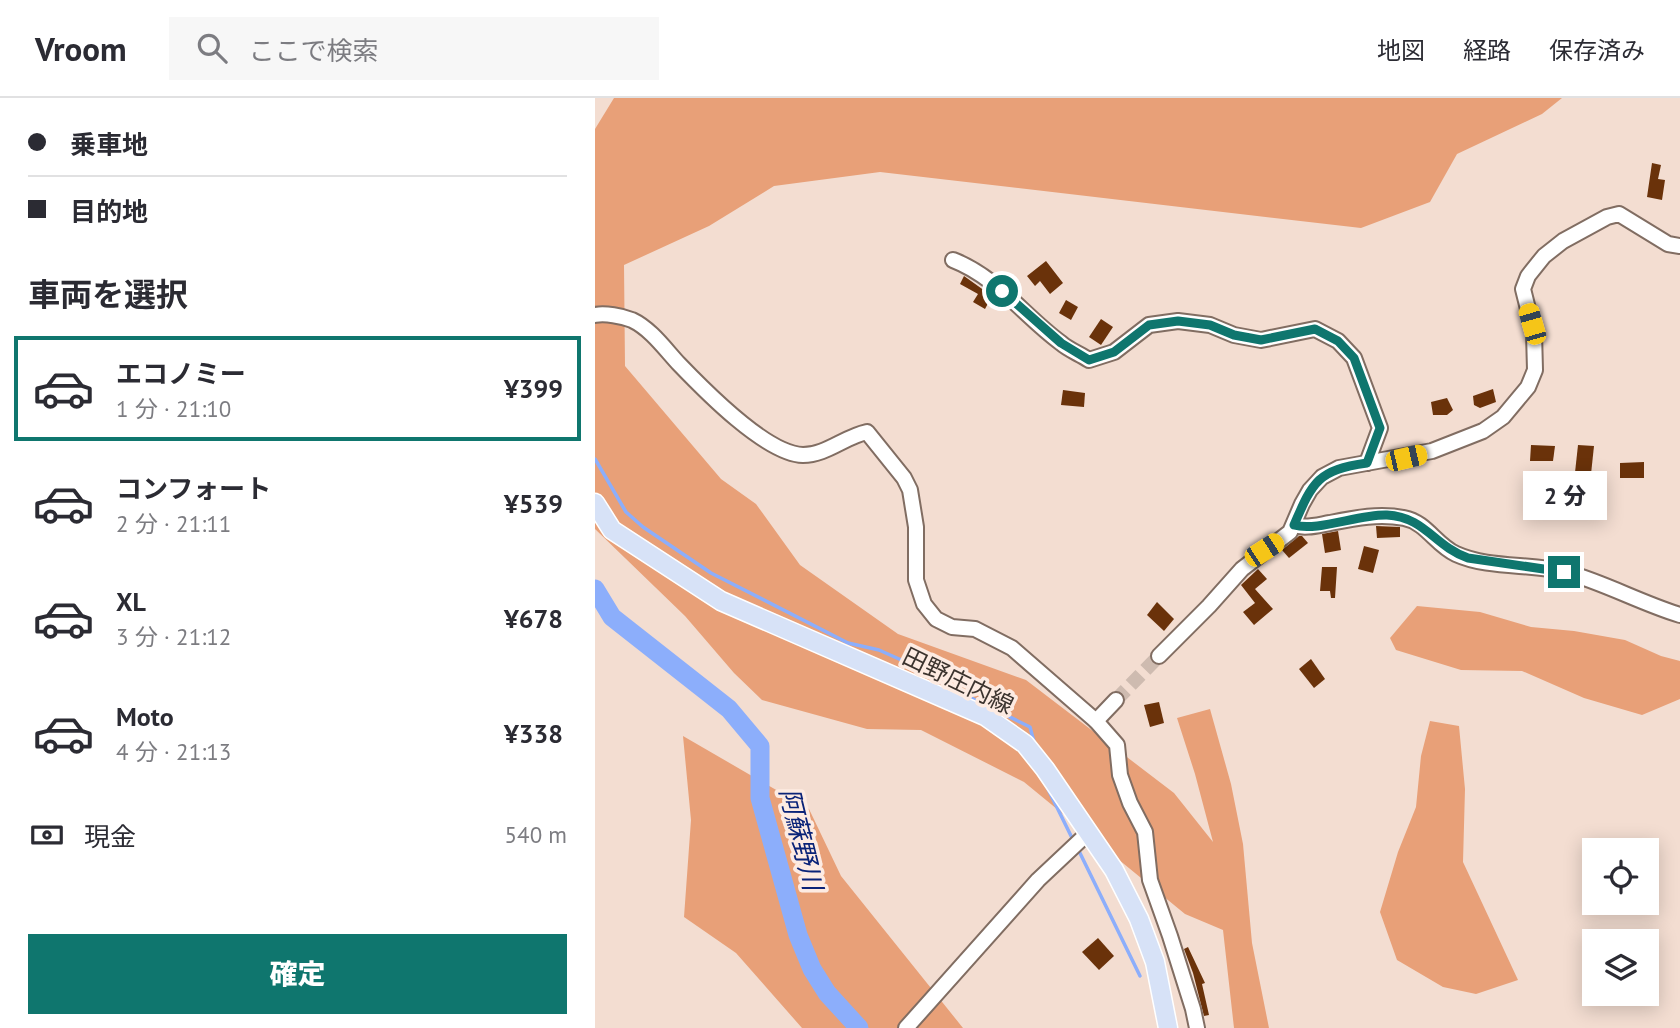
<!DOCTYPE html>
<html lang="ja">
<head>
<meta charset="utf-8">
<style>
	:root { --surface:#fff; --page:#f7f7f7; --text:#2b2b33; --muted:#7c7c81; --line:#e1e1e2; --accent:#0f766e }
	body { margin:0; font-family:"PT Sans","Noto Sans JP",sans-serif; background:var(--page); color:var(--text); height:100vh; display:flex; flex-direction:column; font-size:26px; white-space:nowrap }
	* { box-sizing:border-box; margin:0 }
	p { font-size:23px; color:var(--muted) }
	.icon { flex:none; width:38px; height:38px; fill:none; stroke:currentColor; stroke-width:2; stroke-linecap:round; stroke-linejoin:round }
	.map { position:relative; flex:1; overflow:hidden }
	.sheet { display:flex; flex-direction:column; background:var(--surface); width:595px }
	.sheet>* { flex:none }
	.guide { display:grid; align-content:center; height:154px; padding:0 28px; background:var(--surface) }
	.buttons { position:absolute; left:987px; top:740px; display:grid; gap:14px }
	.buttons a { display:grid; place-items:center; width:77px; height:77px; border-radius:0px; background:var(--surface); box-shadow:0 4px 18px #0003; font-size:35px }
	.end { position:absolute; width:32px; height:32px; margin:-16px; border:9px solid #0f766e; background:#fff; box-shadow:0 0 0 4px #fff }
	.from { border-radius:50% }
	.bubble { position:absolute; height:49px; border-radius:0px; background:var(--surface); box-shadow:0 4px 18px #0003; font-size:23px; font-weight:800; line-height:49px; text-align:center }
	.car { position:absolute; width:21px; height:42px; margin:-21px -10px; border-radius:9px; box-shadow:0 0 5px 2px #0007; background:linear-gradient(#f5c518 24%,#345 0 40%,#f5c518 0 76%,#345 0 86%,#f5c518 0) }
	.guide b { display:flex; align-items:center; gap:24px; height:66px; font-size:26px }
	.guide b+b { border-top:2px solid var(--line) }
	.guide i { width:18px; height:18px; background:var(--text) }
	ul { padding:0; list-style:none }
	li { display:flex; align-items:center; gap:21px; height:105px; margin:0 14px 10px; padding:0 14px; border:4px solid transparent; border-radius:0px }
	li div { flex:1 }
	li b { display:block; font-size:26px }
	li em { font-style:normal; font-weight:800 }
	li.selected { border-color:var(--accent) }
	li>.icon { width:63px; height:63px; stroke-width:1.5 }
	h2 { padding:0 28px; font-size:32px; line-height:84px }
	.pay { display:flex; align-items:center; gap:18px; height:77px; padding:0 28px; font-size:26px }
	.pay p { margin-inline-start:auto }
	.cta { display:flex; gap:14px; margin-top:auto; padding:14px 28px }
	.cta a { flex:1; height:80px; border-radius:0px; background:var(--accent); color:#fff; font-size:28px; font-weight:800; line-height:80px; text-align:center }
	header { display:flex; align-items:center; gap:42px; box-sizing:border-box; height:98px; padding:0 35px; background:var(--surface); border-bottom:2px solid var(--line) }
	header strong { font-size:33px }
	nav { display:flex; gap:38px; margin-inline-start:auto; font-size:24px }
	.search { width:490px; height:63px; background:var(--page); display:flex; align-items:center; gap:18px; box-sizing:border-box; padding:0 24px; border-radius:0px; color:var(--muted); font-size:26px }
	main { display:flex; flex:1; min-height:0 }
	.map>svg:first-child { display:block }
</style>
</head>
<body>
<header>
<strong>Vroom</strong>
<div class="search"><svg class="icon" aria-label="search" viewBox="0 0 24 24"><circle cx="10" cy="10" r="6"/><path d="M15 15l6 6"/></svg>ここで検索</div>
<nav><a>地図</a><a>経路</a><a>保存済み</a></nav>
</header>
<main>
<section class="sheet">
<div class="guide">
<b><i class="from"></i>乗車地</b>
<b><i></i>目的地</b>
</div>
<h2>車両を選択</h2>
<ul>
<li class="selected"><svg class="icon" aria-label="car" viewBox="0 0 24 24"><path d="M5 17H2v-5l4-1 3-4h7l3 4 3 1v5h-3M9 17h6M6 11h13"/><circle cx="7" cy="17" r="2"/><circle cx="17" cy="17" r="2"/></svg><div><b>エコノミー</b><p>1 分 · 21:10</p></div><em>¥399</em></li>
<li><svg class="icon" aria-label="car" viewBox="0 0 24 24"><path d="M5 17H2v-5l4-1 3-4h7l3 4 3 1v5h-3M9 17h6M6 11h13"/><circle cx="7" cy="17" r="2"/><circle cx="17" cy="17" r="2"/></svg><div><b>コンフォート</b><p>2 分 · 21:11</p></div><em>¥539</em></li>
<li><svg class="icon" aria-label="car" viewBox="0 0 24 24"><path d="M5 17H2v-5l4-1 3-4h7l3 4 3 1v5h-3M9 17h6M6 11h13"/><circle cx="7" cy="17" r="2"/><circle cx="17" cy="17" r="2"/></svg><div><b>XL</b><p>3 分 · 21:12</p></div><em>¥678</em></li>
<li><svg class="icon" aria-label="car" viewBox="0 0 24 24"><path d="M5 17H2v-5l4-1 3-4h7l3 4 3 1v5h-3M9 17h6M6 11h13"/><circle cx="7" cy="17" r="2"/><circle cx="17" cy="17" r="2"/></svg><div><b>Moto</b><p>4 分 · 21:13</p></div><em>¥338</em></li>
</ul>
<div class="pay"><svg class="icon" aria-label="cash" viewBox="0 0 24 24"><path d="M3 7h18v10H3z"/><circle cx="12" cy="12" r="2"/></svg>現金<p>540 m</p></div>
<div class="cta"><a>確定</a></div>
</section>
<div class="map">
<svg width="1085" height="930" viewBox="0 0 1085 930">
	<rect width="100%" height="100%" fill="#f3ddd1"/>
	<g fill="#e8a078">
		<path d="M19 0H967L947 16 862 56 835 104 766 130 285 74 179 88 114 128 29 167 30 268 126 381 161 406 205 467 303 536 431 582 579 695 618 744 600 676 582 620 615 611 636 686 648 746 657 845 674 930H639L628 832 590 816 429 684 326 632 272 631 167 602 139 575 90 518 0 431V31Z"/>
		<path d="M822 508 885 514 936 529 979 533 1030 542 1066 558 1085 563V601L1047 617 989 600 927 573 866 572 801 552 795 540Z"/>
		<path d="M835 623 864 628 870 691 868 764 923 882 881 896 848 889 802 862 785 814 803 754 821 709 826 658Z"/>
		<path d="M88 638 214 711 246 778 368 930H207L141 855 89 819 96 722Z"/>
	</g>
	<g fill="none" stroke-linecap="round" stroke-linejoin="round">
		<g stroke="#8caefb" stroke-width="3.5">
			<path d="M0 361 31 414 48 429 116 475 253 545 284 552 313 565 356 590 435 629 439 644"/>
			<path d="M452 689 479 744"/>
			<path d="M483 751 545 878"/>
		</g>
		<path stroke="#8caefb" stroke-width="19" d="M0 491 17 519 134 611 165 648V700L203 837 217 871 232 895 264 930"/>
	</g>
	<g fill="#6a320a">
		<path d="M1057 65 1066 67 1063 81 1070 82 1067 102 1052 99Z"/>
		<path d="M451 163 468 185 455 196 445 183 440 188 432 178Z"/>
		<path d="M369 178 397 198 390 211 378 204 383 196 365 186Z"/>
		<path d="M471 202 483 209 476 222 464 215Z"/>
		<path d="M506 221 518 229 506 247 494 239Z"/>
		<path d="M898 291 901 304 885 310 879 307 878 298Z"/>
		<path d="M468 292 490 295 489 309 466 307Z"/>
		<path d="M852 300 858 312 852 317H838L836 304Z"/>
		<path d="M936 347 960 348 958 363H935Z"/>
		<path d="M983 347 999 348 993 404 977 402Z"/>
		<path d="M1049 364V380H1025V365Z"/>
		<path d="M935 380 951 382 948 406 933 403Z"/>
		<path d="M781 428 805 429V439L782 440Z"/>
		<path d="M743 433 746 452 730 455 727 436Z"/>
		<path d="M704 438H707L713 445 694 460 687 452Z"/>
		<path d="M769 448 784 452 778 475 763 471Z"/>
		<path d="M727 469H742L740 500H736L735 493H725Z"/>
		<path d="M663 471 672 481 660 491 678 511 659 527 648 514 660 505 646 487Z"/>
		<path d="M562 504 579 521 569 533 552 517Z"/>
		<path d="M716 561 730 581 719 590 704 571Z"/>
		<path d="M564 604 569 625 555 629 549 607Z"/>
		<path d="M503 840 519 858 504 872 487 854Z"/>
		<path d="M593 849 610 885 607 886 614 917 609 918 598 875 589 851Z"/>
	</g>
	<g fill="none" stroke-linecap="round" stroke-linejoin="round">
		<path stroke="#cebbb0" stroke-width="14" stroke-dasharray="14 7" stroke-linecap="butt" d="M521 602 564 558"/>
		<g stroke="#816d62" stroke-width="18">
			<g id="minor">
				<path d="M358 162C402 179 429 218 466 245 474 252 485 256 494 262L519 254 554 227 583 223 615 227 639 237 666 242 720 231 743 243 759 260 785 330 772 365"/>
				<path d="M0 217C10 215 27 218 37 222 56 231 70 251 84 266 109 292 171 356 208 357 231 357 249 339 272 334L309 380 315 392 321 429V482L329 506 341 521 357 529 380 531 417 550 501 623 522 647 525 677 535 705 550 734 555 782 575 838 598 911 602 930"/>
				<path d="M699 427C710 431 723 427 735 425 760 420 784 415 809 420 831 424 841 447 861 456 894 471 935 465 971 474 1010 485 1046 505 1085 517"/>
				<path d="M564 558 614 508 647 471 695 434 707 406 715 392 727 379 744 370 837 353 888 333 908 319 933 289 940 272 939 235 928 191 933 178 949 158 968 143 1012 119 1024 116 1073 146 1085 148"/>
				<path d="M501 623 521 602"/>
				<path d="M311 930 443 782 493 735"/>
			</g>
		</g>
		<g stroke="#fff" stroke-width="21">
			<path id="major" d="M0 405 17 432 126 503 390 618 430 646 450 671 519 772 544 821 560 864 573 930"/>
		</g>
		<use href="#minor" stroke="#fff" stroke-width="14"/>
		<use href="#major" stroke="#d7e2f7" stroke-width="18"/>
	</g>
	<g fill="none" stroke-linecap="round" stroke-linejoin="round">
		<path stroke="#0f766e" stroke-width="9" d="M407 193 466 245 494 262 519 254 554 227 583 223 615 227 639 237 666 242 720 231 743 243 759 260 785 330 772 365C723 372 718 383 699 427 722 434 764 416 792 417 830 419 839 448 873 460L969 474"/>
	</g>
	<g text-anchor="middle" stroke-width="7" stroke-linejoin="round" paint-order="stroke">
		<g font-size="24" fill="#3b332e" stroke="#fdebe2">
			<text transform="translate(363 583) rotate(26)" y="8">田野庄内線</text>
		</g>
		<g font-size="26" font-style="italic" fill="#0a2378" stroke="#fdebe2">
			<text transform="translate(206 741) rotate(76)" y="9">阿蘇野川</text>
		</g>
	</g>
</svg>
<div class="buttons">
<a><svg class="icon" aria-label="locate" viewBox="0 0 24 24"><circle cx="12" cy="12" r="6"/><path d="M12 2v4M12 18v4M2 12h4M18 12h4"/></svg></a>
<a><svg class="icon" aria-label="layers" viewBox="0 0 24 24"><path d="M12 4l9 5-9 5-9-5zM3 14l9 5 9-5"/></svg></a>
</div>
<i class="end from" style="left:407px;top:193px"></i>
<i class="end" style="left:969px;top:474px"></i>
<div class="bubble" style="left:928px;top:373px;width:84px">2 分</div>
<i class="car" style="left:937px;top:226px;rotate:344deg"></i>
<i class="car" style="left:811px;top:360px;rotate:77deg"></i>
<i class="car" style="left:669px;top:452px;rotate:57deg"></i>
</div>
</main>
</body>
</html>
